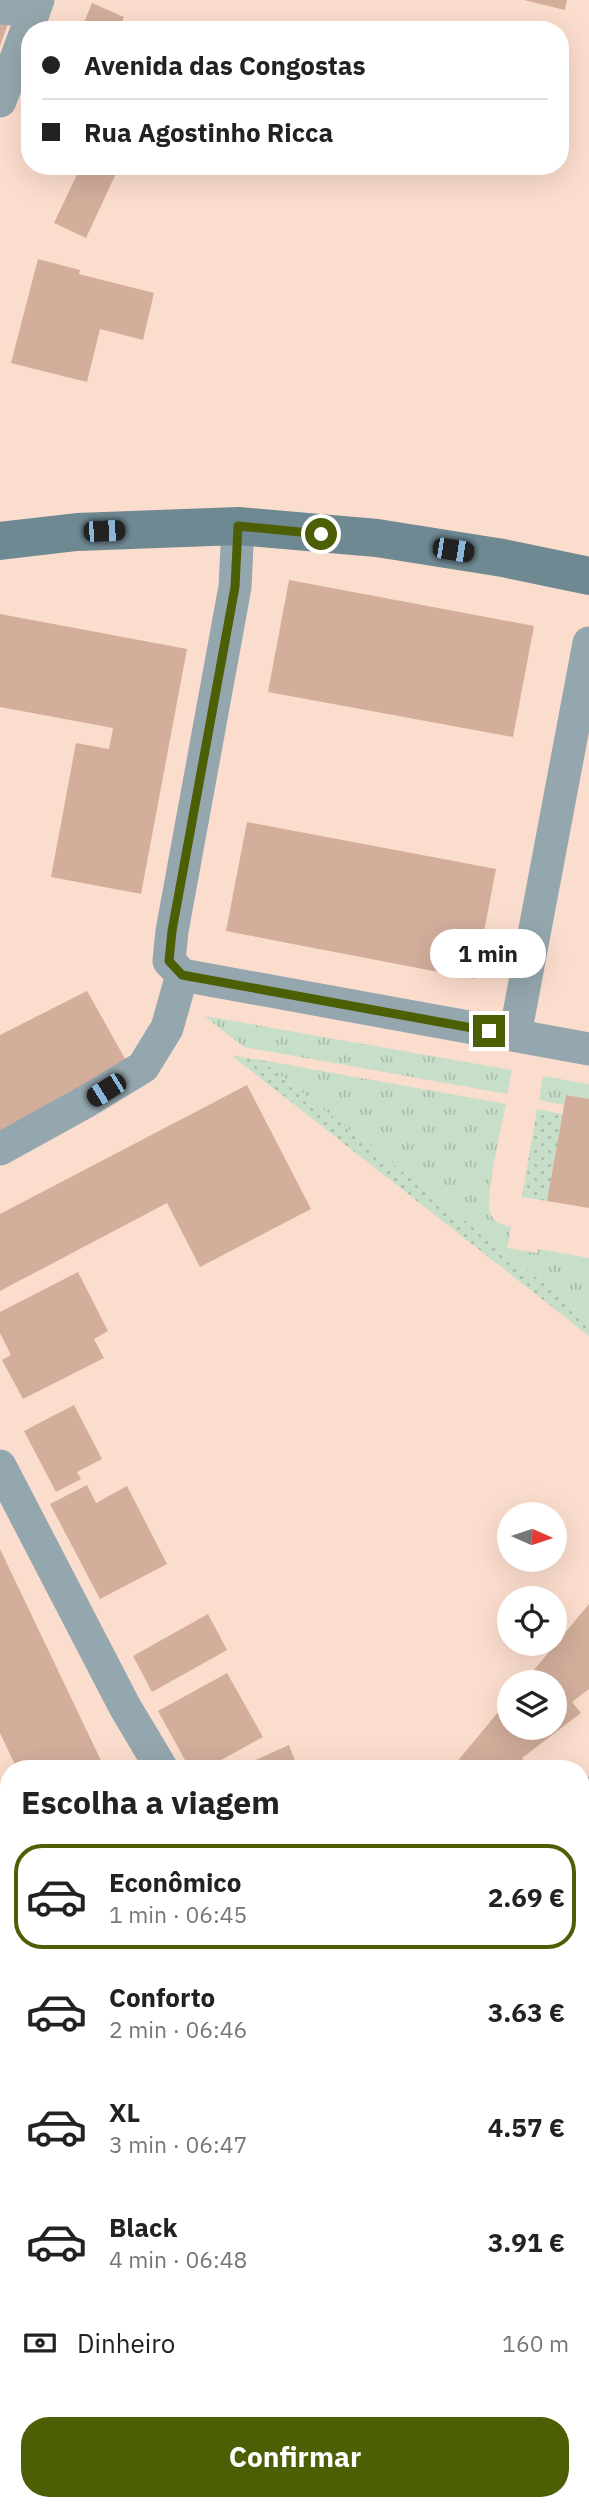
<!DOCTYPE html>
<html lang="pt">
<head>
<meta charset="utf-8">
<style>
	:root { --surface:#fff; --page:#f2f2f2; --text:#222; --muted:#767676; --line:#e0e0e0; --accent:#4d5f04 }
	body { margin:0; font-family:"IBM Plex Sans",sans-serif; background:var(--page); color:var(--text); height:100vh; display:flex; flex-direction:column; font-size:26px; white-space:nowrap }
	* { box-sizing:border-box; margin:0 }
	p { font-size:23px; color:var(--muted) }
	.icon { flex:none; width:38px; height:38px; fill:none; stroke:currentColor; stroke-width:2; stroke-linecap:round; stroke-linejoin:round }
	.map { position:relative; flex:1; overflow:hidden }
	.side { position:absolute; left:0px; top:1760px; width:590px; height:751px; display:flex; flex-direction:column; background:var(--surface); border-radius:28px 28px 0 0; box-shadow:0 7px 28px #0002 }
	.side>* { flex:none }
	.top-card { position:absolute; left:21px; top:21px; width:548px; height:154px; border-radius:28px; box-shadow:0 7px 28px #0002; display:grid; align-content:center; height:154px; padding:0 21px; background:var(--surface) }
	.needle { width:46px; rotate:93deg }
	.fabs { position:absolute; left:497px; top:1502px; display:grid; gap:14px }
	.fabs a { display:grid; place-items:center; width:70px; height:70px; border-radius:50%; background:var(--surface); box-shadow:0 7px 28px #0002; font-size:35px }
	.end { position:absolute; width:32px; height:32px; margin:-16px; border:9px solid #4d5f04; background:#fff; box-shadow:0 0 0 4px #fff }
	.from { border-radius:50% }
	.bubble { position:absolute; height:49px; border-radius:24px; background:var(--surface); box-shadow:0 7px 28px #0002; font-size:23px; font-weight:700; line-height:49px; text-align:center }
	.car { position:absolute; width:21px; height:42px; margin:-21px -10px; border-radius:9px; box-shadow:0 0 5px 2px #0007; background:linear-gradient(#222 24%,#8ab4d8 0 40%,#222 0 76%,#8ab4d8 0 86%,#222 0) }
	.top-card b { display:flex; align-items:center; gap:24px; height:66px; font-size:26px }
	.top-card b+b { border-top:2px solid var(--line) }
	.top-card i { width:18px; height:18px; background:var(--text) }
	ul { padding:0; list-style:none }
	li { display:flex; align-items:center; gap:21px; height:105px; margin:0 14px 10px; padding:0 7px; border:4px solid transparent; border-radius:28px }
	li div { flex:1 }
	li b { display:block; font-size:26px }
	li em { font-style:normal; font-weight:700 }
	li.current { border-color:var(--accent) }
	li>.icon { width:63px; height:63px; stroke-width:1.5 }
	h2 { padding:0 21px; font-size:32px; line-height:84px }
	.pay { display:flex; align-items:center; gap:18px; height:77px; padding:0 21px; font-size:26px }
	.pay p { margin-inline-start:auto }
	.action { display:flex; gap:14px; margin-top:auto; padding:14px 21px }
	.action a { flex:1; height:80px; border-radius:28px; background:var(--accent); color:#fff; font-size:28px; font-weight:700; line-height:80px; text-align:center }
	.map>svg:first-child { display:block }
</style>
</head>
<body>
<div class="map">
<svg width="589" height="2510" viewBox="0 0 589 2510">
	<defs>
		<pattern id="grass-tufts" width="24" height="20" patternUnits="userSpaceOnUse" patternTransform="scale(1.75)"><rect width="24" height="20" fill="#c7dec9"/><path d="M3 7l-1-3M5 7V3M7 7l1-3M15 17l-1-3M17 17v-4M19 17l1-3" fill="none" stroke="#aabdab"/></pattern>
		<pattern id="garden-dots" width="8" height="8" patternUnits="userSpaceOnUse" patternTransform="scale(1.75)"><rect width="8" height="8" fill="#c7dec9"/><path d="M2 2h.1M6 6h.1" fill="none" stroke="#aabdab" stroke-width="1.8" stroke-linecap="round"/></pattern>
	</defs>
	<rect width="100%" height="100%" fill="#fbddcd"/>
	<g fill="url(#grass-tufts)">
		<path d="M204 1016 512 1070 507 1094 244 1047Z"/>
		<path d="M261 1060 506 1104C502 1124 485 1197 490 1212 493 1222 501 1225 511 1227L507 1248 537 1253 538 1249 589 1258V1319Z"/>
		<path d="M543 1076 589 1084V1099L566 1095 564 1105 539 1100Z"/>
	</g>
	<g fill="url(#garden-dots)">
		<path d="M231 1055 261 1060 589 1319V1336Z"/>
		<path d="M537 1109 563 1114 547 1201 522 1197Z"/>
	</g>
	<g fill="#d2ae9b">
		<path d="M524 0H567L565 10Z"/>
		<path d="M92 3 124 17 118 30H81Z"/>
		<path d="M0 14 11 16 0 46Z"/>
		<path d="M81 166 119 167 86 238 54 223Z"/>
		<path d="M38 259 80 270 79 274 154 293 143 340 100 329 87 382 11 363Z"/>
		<path d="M289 580 534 626 513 737 268 692Z"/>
		<path d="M0 614 187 649 141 894 51 877 76 743 109 749 113 728 0 707Z"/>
		<path d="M247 822 496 869 475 979 226 931Z"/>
		<path d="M87 991 128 1064 0 1131V1035Z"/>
		<path d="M247 1085 311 1209 200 1267 167 1203 0 1291V1214Z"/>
		<path d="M566 1095 589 1099V1208L547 1201Z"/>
		<path d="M78 1272 108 1331 94 1339 104 1358 23 1399 2 1360 11 1355 0 1333V1312Z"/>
		<path d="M74 1405 102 1459 77 1472 81 1479 56 1492 24 1431Z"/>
		<path d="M87 1485 96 1503 127 1486 167 1564 100 1599 50 1504Z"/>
		<path d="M0 1549 105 1769H17L0 1733Z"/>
		<path d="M589 1604V1689L572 1702 581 1713 522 1758 530 1769H451L509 1699V1727H555V1682H524Z"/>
		<path d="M208 1614 227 1650 152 1692 133 1656Z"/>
		<path d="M227 1673 263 1737 205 1769H190L158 1711Z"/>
		<path d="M289 1745 298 1769H236Z"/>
		<path d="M589 1909V1966L581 1955V1914Z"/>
		<path d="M9 1952V2024L0 2025V1954Z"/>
		<path d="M585 2114 589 2120V2178L581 2167V2117Z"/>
		<path d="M581 2384 589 2395V2399L581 2405Z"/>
		<path d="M9 2419V2502H41V2504L0 2508V2420Z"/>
		<path d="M589 2439V2510H499V2507L512 2502H581V2441Z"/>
		<path d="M272 2502H413L412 2510H272Z"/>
	</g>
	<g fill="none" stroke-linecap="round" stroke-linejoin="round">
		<g stroke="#95a7ae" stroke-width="33">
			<path d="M0 8 34 11"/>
			<path d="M0 101 38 0"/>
			<path d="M238 526 235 587 172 931 169 961 182 975 589 1049"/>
			<path d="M515 1035 589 643"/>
			<path d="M0 1149 87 1101 143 1067 167 1028 182 975"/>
			<path d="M0 1466 125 1707 162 1769"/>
			<path d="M581 1799 589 1793"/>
			<path d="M581 2019 589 2034"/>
			<path d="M581 2061 589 2057"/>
			<path d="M0 2356 9 2353"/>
			<path d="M581 2363 589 2373"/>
			<path d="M471 2510V2502"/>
		</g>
		<path stroke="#6f8993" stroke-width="38" d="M0 541 77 532 238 526 377 538 503 558 589 576"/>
	</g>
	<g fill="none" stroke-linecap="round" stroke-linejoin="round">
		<path stroke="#4d5f04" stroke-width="9" d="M321 534 238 526 235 587 172 931 169 961 182 975 489 1031"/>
	</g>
</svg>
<div class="fabs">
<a><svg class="needle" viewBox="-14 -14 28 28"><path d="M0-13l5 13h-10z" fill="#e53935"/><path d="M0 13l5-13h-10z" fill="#767676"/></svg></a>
<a><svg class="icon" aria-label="locate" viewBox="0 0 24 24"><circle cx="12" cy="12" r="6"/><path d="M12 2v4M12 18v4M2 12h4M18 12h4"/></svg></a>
<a><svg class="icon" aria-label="layers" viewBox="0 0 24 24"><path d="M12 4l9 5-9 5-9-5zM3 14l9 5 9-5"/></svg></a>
</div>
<i class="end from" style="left:321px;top:534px"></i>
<i class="end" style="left:489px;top:1031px"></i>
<div class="bubble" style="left:430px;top:929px;width:116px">1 min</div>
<i class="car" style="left:104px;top:531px;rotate:88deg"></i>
<i class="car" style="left:453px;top:550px;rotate:99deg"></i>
<i class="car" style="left:106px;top:1090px;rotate:238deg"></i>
<div class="top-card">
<b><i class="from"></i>Avenida das Congostas</b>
<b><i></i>Rua Agostinho Ricca</b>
</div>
<section class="side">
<h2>Escolha a viagem</h2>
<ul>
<li class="current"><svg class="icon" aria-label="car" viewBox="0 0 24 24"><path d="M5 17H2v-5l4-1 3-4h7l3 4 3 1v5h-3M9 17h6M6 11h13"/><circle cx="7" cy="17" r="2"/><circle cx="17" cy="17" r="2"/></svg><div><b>Econômico</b><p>1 min · 06:45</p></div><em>2.69 €</em></li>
<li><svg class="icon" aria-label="car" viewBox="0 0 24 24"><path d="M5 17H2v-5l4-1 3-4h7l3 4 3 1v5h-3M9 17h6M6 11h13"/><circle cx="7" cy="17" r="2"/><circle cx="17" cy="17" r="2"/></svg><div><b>Conforto</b><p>2 min · 06:46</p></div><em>3.63 €</em></li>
<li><svg class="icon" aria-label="car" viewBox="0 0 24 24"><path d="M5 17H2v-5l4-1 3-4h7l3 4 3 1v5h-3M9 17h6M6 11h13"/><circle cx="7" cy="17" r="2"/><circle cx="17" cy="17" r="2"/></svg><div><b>XL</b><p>3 min · 06:47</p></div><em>4.57 €</em></li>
<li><svg class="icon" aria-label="car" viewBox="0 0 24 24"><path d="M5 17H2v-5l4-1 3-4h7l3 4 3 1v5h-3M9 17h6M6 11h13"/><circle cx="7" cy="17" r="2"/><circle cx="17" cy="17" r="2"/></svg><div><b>Black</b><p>4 min · 06:48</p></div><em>3.91 €</em></li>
</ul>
<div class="pay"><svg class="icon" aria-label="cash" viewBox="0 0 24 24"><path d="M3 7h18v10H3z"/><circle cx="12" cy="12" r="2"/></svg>Dinheiro<p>160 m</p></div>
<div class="action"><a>Confirmar</a></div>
</section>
</div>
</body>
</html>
